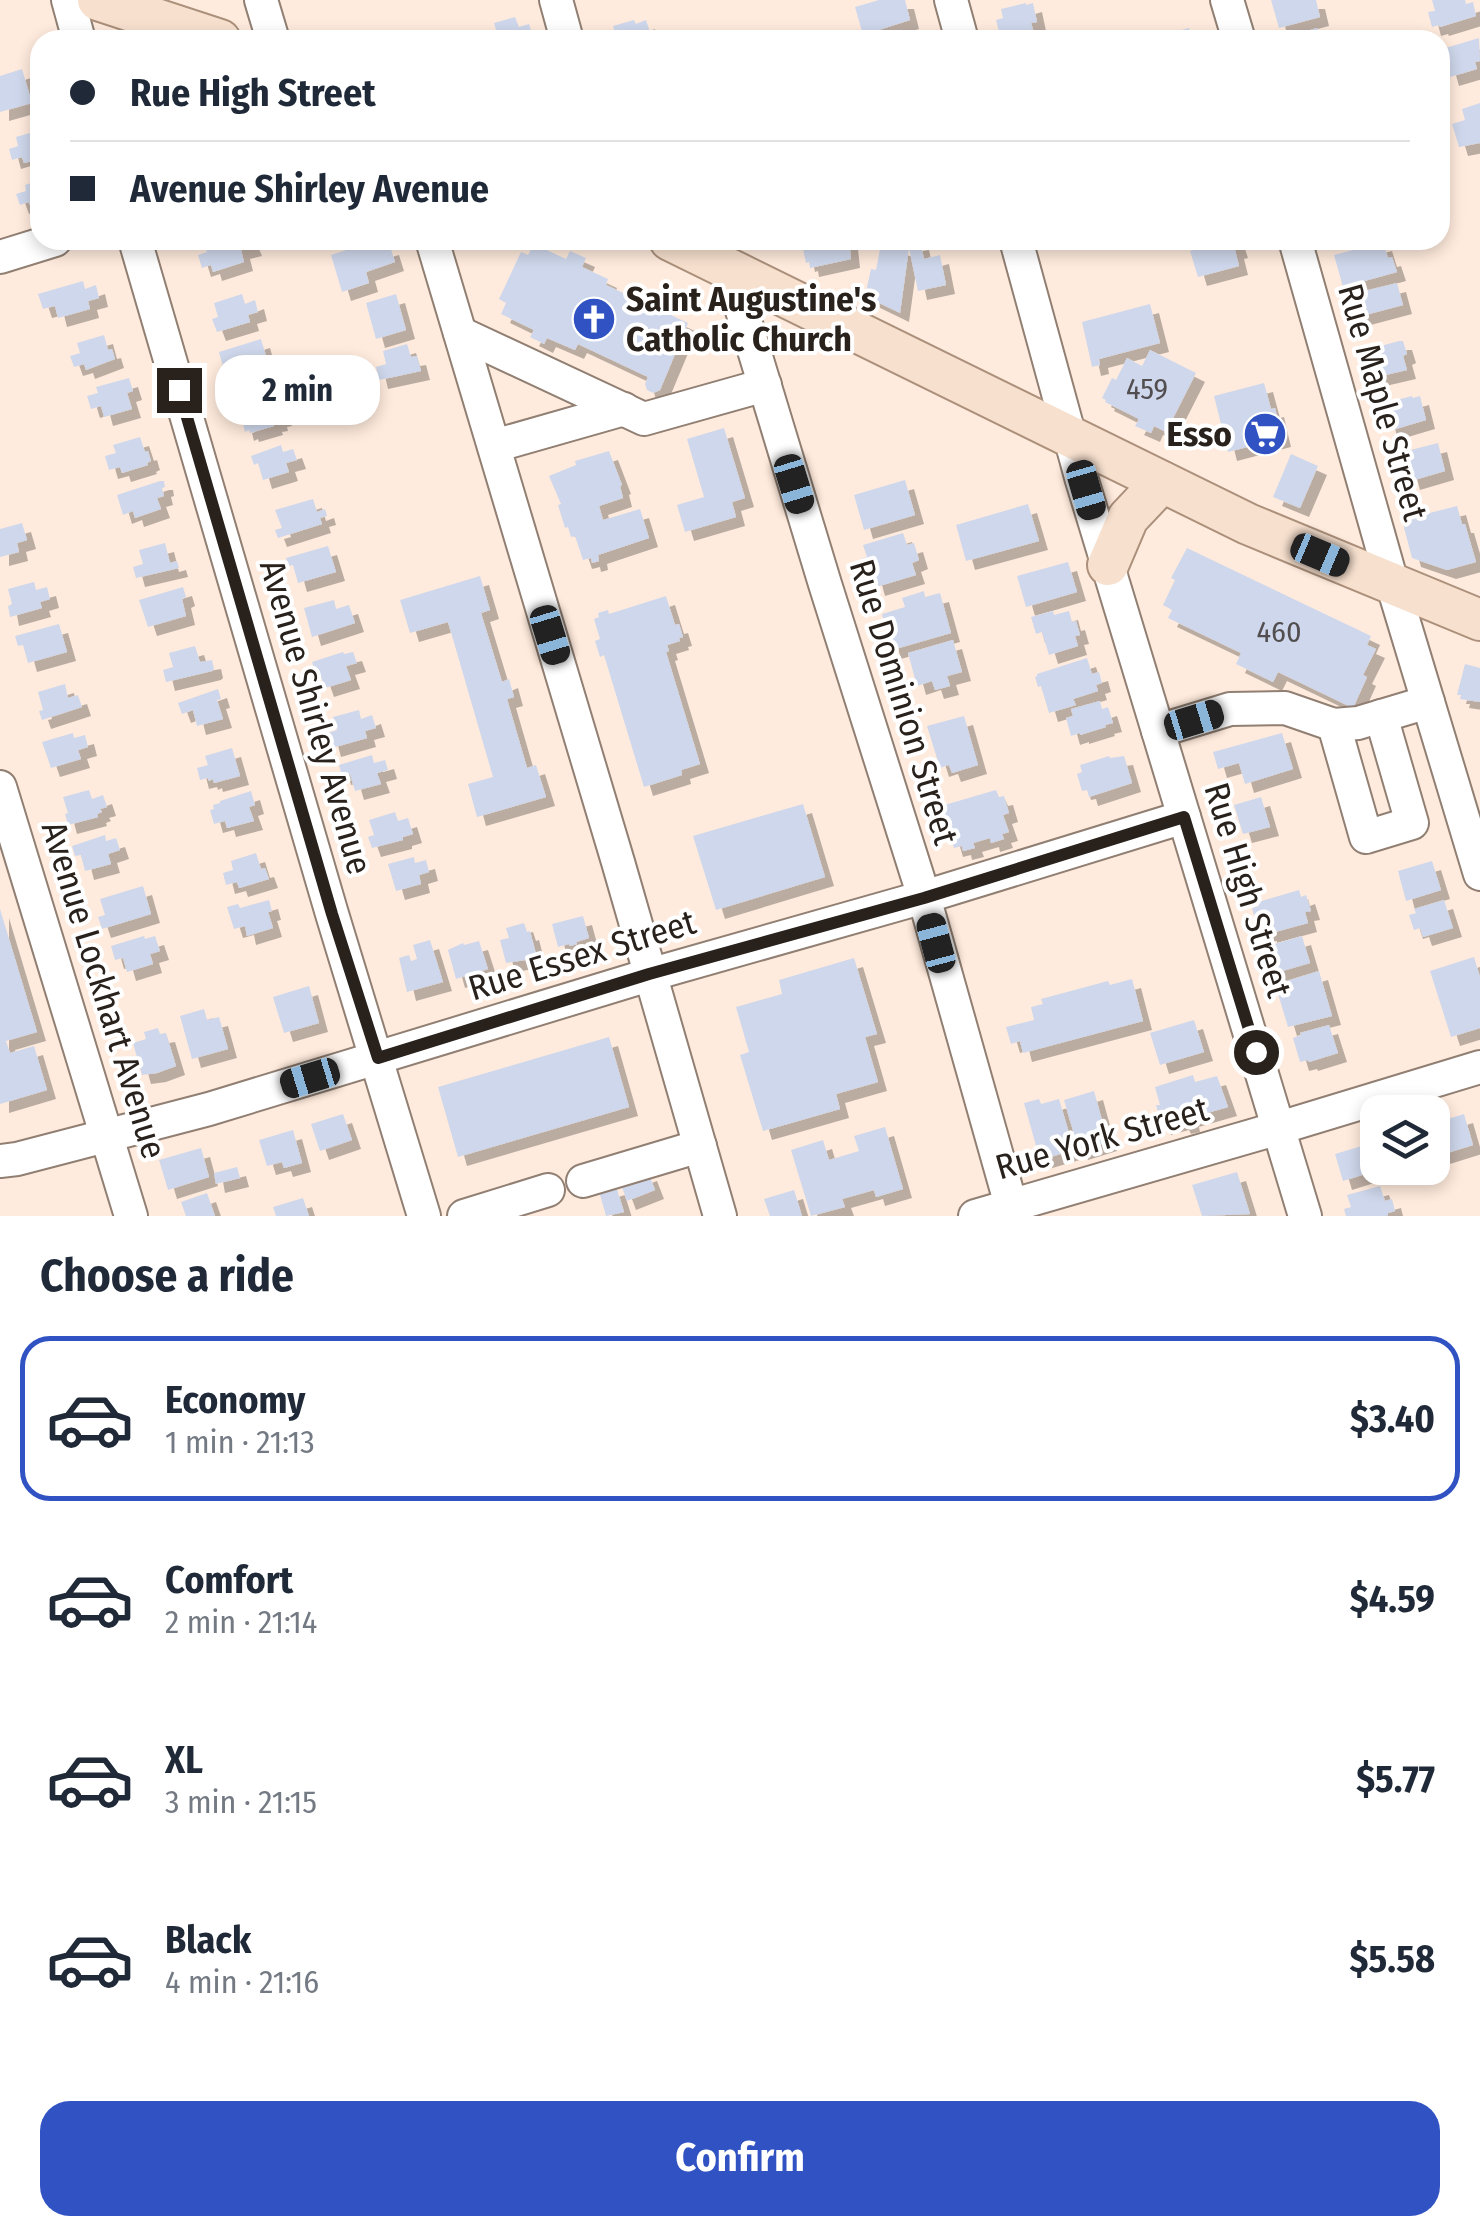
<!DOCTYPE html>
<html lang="en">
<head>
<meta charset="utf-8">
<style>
	:root { --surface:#fff; --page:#f6f6f7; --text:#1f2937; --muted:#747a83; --line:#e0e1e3; --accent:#3052c3 }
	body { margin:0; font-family:"Fira Sans Condensed",sans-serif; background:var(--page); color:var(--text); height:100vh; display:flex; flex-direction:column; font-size:38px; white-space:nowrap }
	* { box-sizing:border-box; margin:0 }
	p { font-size:32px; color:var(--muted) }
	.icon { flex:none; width:55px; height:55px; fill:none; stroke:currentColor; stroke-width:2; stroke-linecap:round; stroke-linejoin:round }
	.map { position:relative; height:1216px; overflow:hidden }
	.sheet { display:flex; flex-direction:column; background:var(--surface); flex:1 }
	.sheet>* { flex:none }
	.top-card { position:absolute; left:30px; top:30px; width:1420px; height:220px; border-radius:30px; box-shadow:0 5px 15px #0003; display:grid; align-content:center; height:220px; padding:0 40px; background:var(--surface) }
	.tools { position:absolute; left:1360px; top:1095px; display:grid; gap:20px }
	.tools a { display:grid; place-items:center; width:90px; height:90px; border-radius:20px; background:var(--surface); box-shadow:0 5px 15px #0003; font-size:50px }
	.end { position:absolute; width:45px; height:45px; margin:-22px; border:12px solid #28211c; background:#fff; box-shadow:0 0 0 5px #fff }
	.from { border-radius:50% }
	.bubble { position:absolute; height:70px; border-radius:30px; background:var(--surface); box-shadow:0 5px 15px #0003; font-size:32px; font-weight:700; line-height:70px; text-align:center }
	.car { position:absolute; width:30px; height:60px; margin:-30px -15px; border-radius:12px; box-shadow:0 0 8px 2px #0007; background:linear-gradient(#222 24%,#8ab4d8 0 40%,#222 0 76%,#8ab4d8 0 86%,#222 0) }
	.top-card b { display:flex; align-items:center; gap:35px; height:95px; font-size:38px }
	.top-card b+b { border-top:2px solid var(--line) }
	.top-card i { width:25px; height:25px; background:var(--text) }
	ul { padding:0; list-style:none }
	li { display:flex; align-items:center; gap:30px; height:165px; margin:0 20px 15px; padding:0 20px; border:5px solid transparent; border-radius:30px }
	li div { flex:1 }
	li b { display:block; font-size:38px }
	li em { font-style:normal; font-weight:700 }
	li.active { border-color:var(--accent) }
	li>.icon { width:90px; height:90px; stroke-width:1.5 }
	h2 { padding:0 40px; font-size:45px; line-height:120px }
	.button { display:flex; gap:20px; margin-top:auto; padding:20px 40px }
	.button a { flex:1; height:115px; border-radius:30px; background:var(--accent); color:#fff; font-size:40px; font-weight:700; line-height:115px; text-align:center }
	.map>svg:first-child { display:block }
</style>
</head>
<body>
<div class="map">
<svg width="1480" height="1216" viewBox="0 0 1480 1216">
	<defs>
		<filter id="shadow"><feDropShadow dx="9" dy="9" stdDeviation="0" flood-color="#0004"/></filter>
	</defs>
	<rect width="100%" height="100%" fill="#ffebdd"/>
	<g fill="#ced7eb" filter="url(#shadow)">
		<path d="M879 0H905L910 20 863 35 855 7Z"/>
		<path d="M1271 0H1316L1320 17 1279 28Z"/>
		<path d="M1432 0H1465L1466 4 1473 2 1476 16 1440 27 1439 25 1432 27 1428 12 1435 11Z"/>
		<path d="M1026 3V5L1033 3 1037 22 1031 23 1035 36 1019 40H1009L1007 34 1000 36 996 20 1003 18 1001 9Z"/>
		<path d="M515 17 519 27 529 24 534 40H490L489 35 497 33 494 23Z"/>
		<path d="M634 20 636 24 646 20 650 32 639 36 640 40H617L613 26Z"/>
		<path d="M1189 28 1190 33 1199 31 1201 40H1162L1161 36Z"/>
		<path d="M1317 28 1321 40H1282L1281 39Z"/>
		<path d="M1479 38 1480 61 1475 62 1477 69 1450 77 1442 49Z"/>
		<path d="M22 69 32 103 0 112V76Z"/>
		<path d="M1480 103V143L1459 147 1452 124 1465 120 1462 109Z"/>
		<path d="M40 130V159L24 163 22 157 12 160 9 149 18 146 16 137Z"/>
		<path d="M40 180V209L32 211 29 202 20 205 16 194 26 191 25 185Z"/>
		<path d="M224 240H250L253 247 241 250 244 262 213 272 211 265 202 268 198 255 207 252 205 246Z"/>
		<path d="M377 240H381L383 248 390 246 395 262 366 272 369 283 342 292 331 255Z"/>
		<path d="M801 240H849L851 259 810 268 809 262 806 263Z"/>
		<path d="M1192 240H1236L1239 249 1235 250 1239 266 1198 277 1190 251 1194 250Z"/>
		<path d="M920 241 924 259 940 255 946 285 918 291 908 243Z"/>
		<path d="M1383 242 1388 258 1392 257 1397 272 1343 287 1334 255Z"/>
		<path d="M534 244 566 259 570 251 586 258 582 267 608 279 606 285 688 323 660 390 653 393 647 390 645 384 648 377 578 344 575 350 547 338 544 344 530 337 534 330 501 314 506 303 499 299 521 252 528 255Z"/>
		<path d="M881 244 909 248 900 313 865 296 871 269 876 270Z"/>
		<path d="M83 281 85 289 96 285 99 298 88 301 90 309 58 318 55 306 43 309 38 294Z"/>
		<path d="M1397 283 1403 305 1358 317 1352 294Z"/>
		<path d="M242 294 245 304 255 300 258 312 248 315 250 322 217 332 212 319 218 317 214 303Z"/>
		<path d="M396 294 406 330 376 339 366 303Z"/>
		<path d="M1150 304 1160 343 1099 359 1100 365 1092 367 1082 322Z"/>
		<path d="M104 335 108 350 112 349 115 359 86 370 84 364 74 367 70 356 80 353 77 343Z"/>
		<path d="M261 339 266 356 256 359 258 368 226 377 219 352Z"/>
		<path d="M1399 341H1403L1407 354 1403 356 1407 370 1368 379 1361 354 1367 352 1366 350Z"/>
		<path d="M407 344 411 357 417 356 421 371 379 380 376 367 386 364 383 351Z"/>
		<path d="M1150 350 1196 373 1166 432 1154 426 1151 433 1135 426 1139 419 1105 402 1106 400 1102 398 1112 378 1116 380 1127 358 1142 366Z"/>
		<path d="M129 378 133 391 127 393 132 409 104 417 101 406 91 409 87 396 98 393 96 387Z"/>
		<path d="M1264 383 1271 409 1275 408 1282 438 1228 452 1214 396Z"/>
		<path d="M1412 396 1413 398 1420 396 1426 420 1389 431 1382 404Z"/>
		<path d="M267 400 269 409 280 406 283 417 278 418 279 422 273 423 274 426 250 433 249 430 245 432 243 424 246 423 242 407Z"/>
		<path d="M724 428 745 498 732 502 736 517 685 532 677 505 704 497 687 439Z"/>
		<path d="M140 437 145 452 148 451 150 458 151 461 147 463 148 465 122 473 120 467 109 470 105 456 116 453 113 445Z"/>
		<path d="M1438 443 1445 471 1411 481 1403 452Z"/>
		<path d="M281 445 283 452 293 449 297 460 286 463 289 472 263 480 258 463 254 465 251 456Z"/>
		<path d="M609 451 622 485 620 486 623 498 599 506 603 520 640 509 649 538 598 555 599 561 592 563 591 558 583 560 575 536 571 537 568 527 565 528 558 505 561 504 549 476 576 465 575 461Z"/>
		<path d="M1291 454 1318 466 1300 508 1273 497Z"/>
		<path d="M905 480 915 515 864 530 854 495Z"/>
		<path d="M160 481H164L165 487 162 488 164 496 157 498 161 509 135 518 133 511 123 515 117 495Z"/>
		<path d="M313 499 317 512 325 509 327 516 320 518 322 524 278 538 275 530 282 528 275 510Z"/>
		<path d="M1028 504 1039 541 966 561 956 525Z"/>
		<path d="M1457 506 1462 524H1465L1476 562 1447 570 1412 558 1402 520Z"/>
		<path d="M22 523 27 540 17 543 19 552 0 557V529Z"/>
		<path d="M903 533 907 545 914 543 919 560 912 563 916 575 876 587 873 576 866 578 861 559 867 557 863 545Z"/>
		<path d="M165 543 170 563 177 561 179 568 136 578 133 567 143 564 139 550Z"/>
		<path d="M328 546 336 572 298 583 293 565 289 566 286 558Z"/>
		<path d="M1187 548 1371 636 1367 645 1376 649 1363 675 1367 677 1353 708 1278 672 1273 682 1236 664 1241 653 1168 618 1172 610 1163 605 1175 580 1171 578Z"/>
		<path d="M1068 562 1077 592 1026 607 1017 576Z"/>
		<path d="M480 576 490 610 481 613 502 682 509 679 514 697 507 699 527 768 536 765 546 797 477 817 468 784 493 777 448 622 410 633 400 600Z"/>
		<path d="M34 582 36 590 47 587 50 599 40 602 42 608 10 617 8 606 12 604 8 589Z"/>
		<path d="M183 587 186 597 182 599 186 616 148 627 139 600Z"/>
		<path d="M924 591 925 597 940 593 951 633 892 650 882 614 905 607 902 598Z"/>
		<path d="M666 596 675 625 679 624 683 637 679 638 680 641 667 645 669 651 666 652 700 764 681 770 682 775 644 787 604 655 600 657 595 641 600 639 594 619 599 617 598 613 608 610 609 614Z"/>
		<path d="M334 600 336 609 349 605 355 623 312 637 304 608Z"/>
		<path d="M1053 611 1054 615 1069 611 1072 622 1076 621 1080 635 1075 636 1078 646 1049 655 1042 632 1036 634 1031 617Z"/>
		<path d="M59 624 67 652 28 663 23 645 18 646 15 636Z"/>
		<path d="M953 640 962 672 947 676 950 686 935 690 932 681 917 686 908 653Z"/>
		<path d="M195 646 200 662 212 660 214 669 212 671 166 682 163 670 173 667 169 653Z"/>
		<path d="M343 652 344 654 353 652 357 663 346 666 351 680 325 688 319 671 315 672 312 662Z"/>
		<path d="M1087 658 1092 674 1099 672 1102 683 1096 685 1098 691 1073 699 1076 705 1049 713 1041 686 1038 687 1035 677 1037 676V674Z"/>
		<path d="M1465 664 1480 668V702L1460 699 1461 695H1457Z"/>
		<path d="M65 684 68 698 78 695 82 707 42 720 39 711 43 710 38 692Z"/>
		<path d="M218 689 221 699 217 700 223 719 197 726 193 710 182 714 178 703Z"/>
		<path d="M1100 701 1102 709 1108 707 1113 723 1105 725 1106 727 1080 735V733L1071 736 1066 718 1073 716 1071 709Z"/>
		<path d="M359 710 361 719 372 715 376 728 365 731 367 738 332 748 328 733 337 730 333 717Z"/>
		<path d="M964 716 978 765 952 773 949 765 940 768 927 726Z"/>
		<path d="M73 733 74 738 85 735 88 747 78 750 81 759 51 768 42 742Z"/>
		<path d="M1282 733 1293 769 1245 784 1239 763 1218 769 1213 752Z"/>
		<path d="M232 748 240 776 214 783 213 779 209 781 208 778 200 780 197 768 208 765 205 756Z"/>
		<path d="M372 755 374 763 385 760 388 770 377 773 381 784 355 791 350 774 342 776 339 765Z"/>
		<path d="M1109 756 1110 758 1124 756 1132 783 1089 797 1087 790 1082 791 1077 774 1082 772 1080 765Z"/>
		<path d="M89 790 92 799 103 795 107 807 100 809 102 812 97 814 98 817 68 825 65 814 68 813 63 797Z"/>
		<path d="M996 790 999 797 1004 796 1009 813 1003 815 1009 832 1002 834 1004 839 991 843 990 838 973 843 975 848 963 851 962 846 954 848 949 831 943 833 938 817 944 815 941 806Z"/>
		<path d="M251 791 255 805 249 807 254 821 227 828 225 821 214 824 210 810 214 809 213 805 220 803V801Z"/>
		<path d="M1261 797 1270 827 1243 834 1234 805Z"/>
		<path d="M803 804 825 877 716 910 693 836Z"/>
		<path d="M395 812 398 821 408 818 413 834 403 837V840L372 848 368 837 374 835 369 820Z"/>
		<path d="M105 835 106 841 116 838 120 850 108 854 111 864 85 871 81 855 75 856 72 846Z"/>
		<path d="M256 853 261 869 265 868 269 879 239 888 237 882 226 885 223 873 233 870 231 861Z"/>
		<path d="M414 857 415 863 426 860 429 872 419 875 421 884 396 891 388 864Z"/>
		<path d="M1432 861 1441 890 1406 901 1398 871Z"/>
		<path d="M143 886 151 914 102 929 98 917 105 915 100 899Z"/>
		<path d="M1299 890 1301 897 1306 895 1311 911 1305 912 1308 923 1268 934V932L1259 934 1252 908 1259 906 1258 902Z"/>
		<path d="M269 900 272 911 268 912 273 928 247 936 245 926 234 929 227 907 238 904 240 908Z"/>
		<path d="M1444 900 1453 928 1423 937 1420 928 1414 930 1409 915 1416 913 1414 909Z"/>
		<path d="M0 909 37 1032 6 1041 10 1053 34 1046 47 1090 0 1104Z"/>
		<path d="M583 916 589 938 576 942 577 944 570 946 569 944 558 947 552 924Z"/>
		<path d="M524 923 527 932 530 931 536 954 525 957V960L506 963 500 940 509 938 506 928Z"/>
		<path d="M144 936 145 939 155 936 160 951 150 954 153 964 127 972 123 958 115 960 111 946Z"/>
		<path d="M1302 936 1310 963 1272 974 1264 947Z"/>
		<path d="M430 940 443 982 407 992 399 958 409 955 411 961 417 959 413 945Z"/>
		<path d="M479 941 488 969 456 979 448 950 463 943 464 945Z"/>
		<path d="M1474 957 1480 977V1028L1451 1037 1430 971Z"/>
		<path d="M854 958 877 1034 865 1037 878 1082 836 1094 840 1109 763 1131 740 1055 749 1052 736 1007 782 994 779 980Z"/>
		<path d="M1319 971 1332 1016 1288 1027 1276 987 1284 985 1283 982Z"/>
		<path d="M1132 979 1143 1021 1023 1053 1020 1041 1011 1044 1006 1027 1034 1020 1031 1007 1043 1004 1041 999 1108 981 1110 985Z"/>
		<path d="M309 986 319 1023 284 1033 273 997Z"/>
		<path d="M204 1009 207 1020 219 1017 228 1049 192 1059 180 1016Z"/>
		<path d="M1194 1020 1204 1052 1160 1065 1150 1033Z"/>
		<path d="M1329 1025 1338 1053 1309 1062 1308 1060 1300 1062 1293 1038 1301 1035 1300 1033Z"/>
		<path d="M158 1028 160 1034 166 1033 176 1066 157 1073 142 1075 133 1043 146 1039 144 1032Z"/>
		<path d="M609 1037 629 1107 458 1157 438 1087Z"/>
		<path d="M1193 1075 1195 1082 1217 1076 1228 1107 1190 1118 1191 1123 1182 1125 1180 1121 1162 1126 1156 1105H1160L1155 1087Z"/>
		<path d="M1094 1091 1108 1142 1079 1151 1064 1100Z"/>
		<path d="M1039 1099 1041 1104 1059 1099 1074 1150 1040 1160 1024 1103Z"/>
		<path d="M343 1114 352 1140 320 1151 311 1124Z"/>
		<path d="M1464 1114 1473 1145 1441 1155 1432 1124Z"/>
		<path d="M885 1127 903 1189 876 1197 874 1190 842 1199 845 1207 811 1216 791 1150 823 1140 829 1160 859 1151 854 1136Z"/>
		<path d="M293 1130 302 1163 284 1168 282 1162 267 1166 259 1140Z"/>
		<path d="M1365 1145 1370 1163 1375 1161 1378 1170 1343 1181 1335 1154Z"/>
		<path d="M201 1148 209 1177 168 1190 159 1160Z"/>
		<path d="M237 1167 240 1178 216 1184 214 1173Z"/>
		<path d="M648 1172 655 1190 627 1201 620 1182Z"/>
		<path d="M1237 1172 1250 1214 1202 1216 1192 1185Z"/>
		<path d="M616 1186 624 1212 606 1216 599 1191Z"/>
		<path d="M1380 1186 1385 1201 1392 1199 1395 1211 1388 1213V1215L1386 1216H1346L1344 1209 1351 1207 1347 1195Z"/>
		<path d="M794 1190 802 1216H770L764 1199Z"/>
		<path d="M207 1193 215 1216H186L181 1202Z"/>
		<path d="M303 1198 309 1216H276L273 1207Z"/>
	</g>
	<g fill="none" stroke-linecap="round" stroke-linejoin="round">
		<g stroke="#907f72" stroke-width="36">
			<g id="minor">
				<path d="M68 0 79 40"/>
				<path d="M261 0 273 40"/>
				<path d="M556 0 567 40"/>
				<path d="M951 0 962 40"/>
				<path d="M1227 0 1239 40"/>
				<path d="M135 240 332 914 424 1216"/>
				<path d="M432 240 618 862 720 1216"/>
				<path d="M1016 240 1081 477 1305 1216"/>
				<path d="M1295 240 1393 586 1480 874"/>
				<path d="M0 257 55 240"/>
				<path d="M730 271 825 584 924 897 1014 1216"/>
				<path d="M460 333 644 419 765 385"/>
				<path d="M494 446 624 409"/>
				<path d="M1334 725 1366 837 1412 823 1381 716"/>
				<path d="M1158 731 1230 709 1285 708 1334 725 1358 723 1428 702"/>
				<path d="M0 787 131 1216"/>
				<path d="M0 1161 17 1159 209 1109 649 975 924 897 1184 817"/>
				<path d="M583 1181 700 1146"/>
				<path d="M464 1216 548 1190"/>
				<path d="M975 1216 1279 1128 1480 1067"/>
			</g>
		</g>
		<g stroke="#ab907b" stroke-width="44">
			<g id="major">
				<path d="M98 0 220 40"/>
				<path d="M670 240 1248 524 1480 620"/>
				<path d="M1108 565 1128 518 1162 482"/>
			</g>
		</g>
		<use href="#minor" stroke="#fff" stroke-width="32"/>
		<use href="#major" stroke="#f7e0ce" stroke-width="40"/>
	</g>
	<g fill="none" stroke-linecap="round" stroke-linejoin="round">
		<path stroke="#28211c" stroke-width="12" d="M179 390 332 914 378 1058 649 974 924 898 1184 817 1256 1052"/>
	</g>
	<defs>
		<g id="church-disc" transform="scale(2.25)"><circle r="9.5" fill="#3052c3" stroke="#fff"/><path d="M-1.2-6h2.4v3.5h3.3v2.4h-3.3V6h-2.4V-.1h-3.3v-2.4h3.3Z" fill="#fff"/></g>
		<g id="supermarket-disc" transform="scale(2.25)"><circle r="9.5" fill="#3052c3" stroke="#fff"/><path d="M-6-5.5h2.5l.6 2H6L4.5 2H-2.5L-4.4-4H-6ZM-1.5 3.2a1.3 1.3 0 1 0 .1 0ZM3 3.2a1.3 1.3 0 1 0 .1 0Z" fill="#fff"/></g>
	</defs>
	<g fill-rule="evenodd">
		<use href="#church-disc" x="594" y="319"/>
		<use href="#supermarket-disc" x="1265" y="434"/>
	</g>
	<g text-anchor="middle" stroke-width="8" stroke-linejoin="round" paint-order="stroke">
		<g font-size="30" fill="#524e50">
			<text x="1147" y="399">459</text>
			<text x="1279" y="642">460</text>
		</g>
		<g font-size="35" font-weight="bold" fill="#28211c" stroke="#fff" text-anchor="start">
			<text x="626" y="311">Saint Augustine's<tspan x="626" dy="40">Catholic Church</tspan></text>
			<text x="1232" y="446" text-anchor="end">Esso</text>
		</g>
		<g font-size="35" fill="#28211c" stroke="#fff">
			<text transform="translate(1383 402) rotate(74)" y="12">Rue Maple Street</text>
			<text transform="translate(904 702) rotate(73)" y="12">Rue Dominion Street</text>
			<text transform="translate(316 717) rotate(74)" y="12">Avenue Shirley Avenue</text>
			<text transform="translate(1248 890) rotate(73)" y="12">Rue High Street</text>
			<text transform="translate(582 955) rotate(-17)" y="12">Rue Essex Street</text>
			<text transform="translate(104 990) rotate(73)" y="12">Avenue Lockhart Avenue</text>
			<text transform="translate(1102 1138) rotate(-16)" y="12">Rue York Street</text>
		</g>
	</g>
</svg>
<div class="tools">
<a><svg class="icon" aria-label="layers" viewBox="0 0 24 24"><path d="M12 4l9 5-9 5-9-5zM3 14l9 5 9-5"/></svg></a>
</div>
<i class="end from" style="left:1256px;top:1052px"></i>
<i class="end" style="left:179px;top:390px"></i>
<div class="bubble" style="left:215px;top:355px;width:165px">2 min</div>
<i class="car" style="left:794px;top:484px;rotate:163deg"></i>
<i class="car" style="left:1086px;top:490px;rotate:164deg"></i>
<i class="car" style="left:1320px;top:555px;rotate:113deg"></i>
<i class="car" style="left:550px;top:635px;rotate:163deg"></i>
<i class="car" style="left:1194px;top:720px;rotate:73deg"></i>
<i class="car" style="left:936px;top:943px;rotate:345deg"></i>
<i class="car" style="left:310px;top:1078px;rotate:253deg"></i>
<div class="top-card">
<b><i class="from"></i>Rue High Street</b>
<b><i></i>Avenue Shirley Avenue</b>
</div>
</div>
<section class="sheet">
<h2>Choose a ride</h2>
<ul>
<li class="active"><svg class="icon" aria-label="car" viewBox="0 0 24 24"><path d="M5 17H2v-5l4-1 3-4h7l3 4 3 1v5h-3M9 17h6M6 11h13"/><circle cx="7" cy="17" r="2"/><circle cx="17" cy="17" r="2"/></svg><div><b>Economy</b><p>1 min · 21:13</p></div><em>$3.40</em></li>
<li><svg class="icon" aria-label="car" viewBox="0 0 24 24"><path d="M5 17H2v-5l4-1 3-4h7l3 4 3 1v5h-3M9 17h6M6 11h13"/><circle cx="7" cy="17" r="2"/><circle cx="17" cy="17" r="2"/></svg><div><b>Comfort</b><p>2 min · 21:14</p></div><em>$4.59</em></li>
<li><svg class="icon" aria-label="car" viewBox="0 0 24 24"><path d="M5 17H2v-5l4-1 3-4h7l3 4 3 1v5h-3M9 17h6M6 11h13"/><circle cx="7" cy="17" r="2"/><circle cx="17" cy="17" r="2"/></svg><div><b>XL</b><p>3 min · 21:15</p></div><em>$5.77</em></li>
<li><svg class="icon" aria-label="car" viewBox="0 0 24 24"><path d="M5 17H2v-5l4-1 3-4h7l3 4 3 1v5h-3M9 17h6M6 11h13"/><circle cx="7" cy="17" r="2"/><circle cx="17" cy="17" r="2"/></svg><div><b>Black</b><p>4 min · 21:16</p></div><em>$5.58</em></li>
</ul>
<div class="button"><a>Confirm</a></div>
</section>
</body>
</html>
